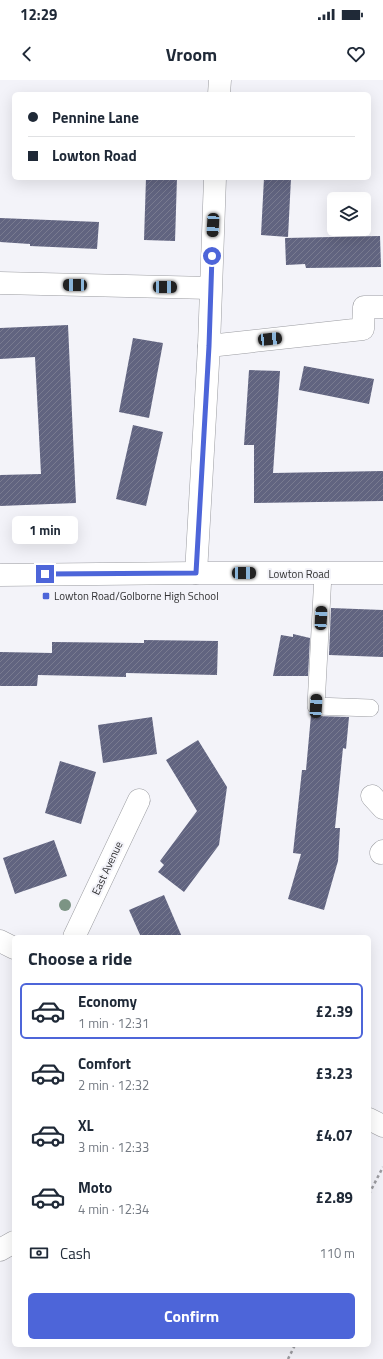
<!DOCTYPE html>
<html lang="en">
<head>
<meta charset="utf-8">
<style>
	:root { --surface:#fff; --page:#f2f2f3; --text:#1f2937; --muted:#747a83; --line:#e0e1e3; --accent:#4d65d9 }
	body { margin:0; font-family:"Titillium Web",sans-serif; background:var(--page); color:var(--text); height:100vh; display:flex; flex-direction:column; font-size:15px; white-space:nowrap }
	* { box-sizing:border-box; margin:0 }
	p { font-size:13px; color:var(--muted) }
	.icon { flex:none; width:22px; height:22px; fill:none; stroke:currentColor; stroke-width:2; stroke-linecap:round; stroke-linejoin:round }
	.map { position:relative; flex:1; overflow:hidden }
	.details { position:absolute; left:12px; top:855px; width:359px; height:412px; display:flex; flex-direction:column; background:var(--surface); border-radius:6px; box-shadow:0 4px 16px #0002 }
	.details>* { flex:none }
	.banner { position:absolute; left:12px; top:12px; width:359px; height:88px; border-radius:6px; box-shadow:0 4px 16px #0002; display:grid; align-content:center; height:88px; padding:0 16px; background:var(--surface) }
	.buttons { position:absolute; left:327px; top:112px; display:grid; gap:8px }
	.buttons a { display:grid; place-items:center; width:44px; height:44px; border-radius:6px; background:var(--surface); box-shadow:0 4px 16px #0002; font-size:20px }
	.end { position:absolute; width:18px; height:18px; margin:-9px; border:5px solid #4d65d9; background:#fff; box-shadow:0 0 0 2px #fff }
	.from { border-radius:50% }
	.bubble { position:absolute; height:28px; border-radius:6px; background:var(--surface); box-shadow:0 4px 16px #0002; font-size:13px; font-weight:700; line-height:28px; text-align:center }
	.car { position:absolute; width:12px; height:24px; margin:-12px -6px; border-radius:5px; box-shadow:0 0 3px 1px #0007; background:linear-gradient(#222 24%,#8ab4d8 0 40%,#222 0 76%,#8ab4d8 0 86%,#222 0) }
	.banner b { display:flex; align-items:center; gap:14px; height:38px; font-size:15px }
	.banner b+b { border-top:1px solid var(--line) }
	.banner i { width:10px; height:10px; background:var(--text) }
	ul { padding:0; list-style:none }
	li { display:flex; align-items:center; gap:12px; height:56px; margin:0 8px 6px; padding:0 8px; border:2px solid transparent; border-radius:6px }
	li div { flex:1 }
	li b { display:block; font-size:15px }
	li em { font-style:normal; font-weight:700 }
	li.active { border-color:var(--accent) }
	li>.icon { width:36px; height:36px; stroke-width:1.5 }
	h2 { padding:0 16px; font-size:18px; line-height:48px }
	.pay { display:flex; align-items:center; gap:10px; height:44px; padding:0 16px; font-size:15px }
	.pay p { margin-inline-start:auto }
	.action { display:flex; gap:8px; margin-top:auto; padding:8px 16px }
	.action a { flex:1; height:46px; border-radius:6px; background:var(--accent); color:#fff; font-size:16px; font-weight:700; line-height:46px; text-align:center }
	.status { display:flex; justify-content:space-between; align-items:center; height:28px; padding:0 20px; background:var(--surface); direction:ltr }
	.status svg { height:11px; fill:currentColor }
	header { display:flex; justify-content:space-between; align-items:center; height:52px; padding:0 16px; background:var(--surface); font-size:18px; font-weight:700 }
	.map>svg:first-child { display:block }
</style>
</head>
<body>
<div class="status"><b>12:29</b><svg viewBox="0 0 49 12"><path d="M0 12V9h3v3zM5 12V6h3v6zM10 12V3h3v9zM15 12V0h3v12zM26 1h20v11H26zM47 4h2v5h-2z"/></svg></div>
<header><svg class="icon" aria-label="back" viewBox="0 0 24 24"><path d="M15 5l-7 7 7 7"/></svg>Vroom<svg class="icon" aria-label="heart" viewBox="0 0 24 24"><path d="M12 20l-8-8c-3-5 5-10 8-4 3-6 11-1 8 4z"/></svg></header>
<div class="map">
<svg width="383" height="1279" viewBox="0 0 383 1279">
	<defs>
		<pattern id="building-hatch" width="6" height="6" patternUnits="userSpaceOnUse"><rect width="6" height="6" fill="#616480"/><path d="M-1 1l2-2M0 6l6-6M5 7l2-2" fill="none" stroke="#797b90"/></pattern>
	</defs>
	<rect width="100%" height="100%" fill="#f3f3f9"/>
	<g fill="url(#building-hatch)">
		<path d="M146 98H177L175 161 144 160Z"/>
		<path d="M264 98H291L288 157 261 155Z"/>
		<path d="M0 138 99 142 97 169 30 166V164L0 162Z"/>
		<path d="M380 156 381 187 306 188 305 184 286 185 285 158Z"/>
		<path d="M68 245 76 423 0 426V395L41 394 35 277 0 279V248Z"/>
		<path d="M133 258 163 263 149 338 119 332Z"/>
		<path d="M304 286 374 299 369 324 299 310Z"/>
		<path d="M249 290 280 291 273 393 383 391V421L254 423V365H244Z"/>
		<path d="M133 345 163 352 146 426 116 419Z"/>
		<path d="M331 528 383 530V577L329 575Z"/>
		<path d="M293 554 310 558 308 596H273L281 555 293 557Z"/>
		<path d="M144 560 218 561 217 595 126 593V597L38 595 37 606H0V572L52 573V562L144 563Z"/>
		<path d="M311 635 316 636 349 637 346 669 343 668 335 748H340L338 781 324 830 288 819 301 774 293 773 302 690H306Z"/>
		<path d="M152 637 157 674 103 683 98 645Z"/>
		<path d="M198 660 227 707 219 765 184 812 158 792 164 785 160 781 197 731 166 680Z"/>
		<path d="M60 681 96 692 81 744 45 733Z"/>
		<path d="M54 760 67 796 15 814 3 778Z"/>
		<path d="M164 815 182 857H141L129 830Z"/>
	</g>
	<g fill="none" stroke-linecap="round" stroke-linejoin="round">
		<g stroke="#9b9ca1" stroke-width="18">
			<path id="lane" d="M323 494 316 626 370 628"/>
		</g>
		<g stroke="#9b9ca1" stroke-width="23">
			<g id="street">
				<path d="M219 14 220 0"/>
				<path d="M0 203 210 208"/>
				<path d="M209 266 363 249 364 227H383"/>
				<path d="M196 493 209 266 215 98"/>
				<path d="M372 716 383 728"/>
				<path d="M381 773 383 771"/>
				<path d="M74 857 139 720"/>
				<path d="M0 861 14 868"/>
				<path d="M369 1039 383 1046"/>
				<path d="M0 1170 14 1162"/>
			</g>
		</g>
		<g stroke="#9b9ca1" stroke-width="23">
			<path id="secondary" d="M0 495 196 493H383"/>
		</g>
		<g stroke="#9c9ca1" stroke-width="2.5" stroke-dasharray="3 3" stroke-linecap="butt">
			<path d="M369 1114 383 1087"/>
			<path d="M288 1279 295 1265"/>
		</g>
		<use href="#lane" stroke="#fff" stroke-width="17"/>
		<use href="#street" stroke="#fff" stroke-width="22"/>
		<use href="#secondary" stroke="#fff" stroke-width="22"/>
	</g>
	<circle fill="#7c9484" cx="65" cy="825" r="6"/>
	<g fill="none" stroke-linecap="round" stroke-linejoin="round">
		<path stroke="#4d65d9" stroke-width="5" d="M45 494 196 493 209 266 212 176"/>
	</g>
	<rect fill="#4d65d9" stroke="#f3f3f9" stroke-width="1.5" x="42" y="512" width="8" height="8" rx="2"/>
	<g text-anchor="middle" stroke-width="4" stroke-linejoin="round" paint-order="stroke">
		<g font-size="11" fill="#313133" stroke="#f3f3f9">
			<text x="299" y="498">Lowton Road</text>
			<text transform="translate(107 788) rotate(-65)" y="4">East Avenue</text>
		</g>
		<g font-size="11" fill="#313133" stroke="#f3f3f9" text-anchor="start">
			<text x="54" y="520">Lowton Road/Golborne High School</text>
		</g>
	</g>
</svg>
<div class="buttons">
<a><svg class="icon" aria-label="layers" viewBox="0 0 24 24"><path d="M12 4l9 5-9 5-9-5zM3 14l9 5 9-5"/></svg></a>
</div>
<i class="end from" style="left:212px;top:176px"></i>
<i class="end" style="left:45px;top:494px"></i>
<div class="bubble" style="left:12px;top:436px;width:66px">1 min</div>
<i class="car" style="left:213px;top:145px;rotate:183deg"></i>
<i class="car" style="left:75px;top:205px;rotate:271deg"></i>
<i class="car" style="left:165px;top:207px;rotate:91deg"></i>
<i class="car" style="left:270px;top:259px;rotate:84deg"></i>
<i class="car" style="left:244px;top:493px;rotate:90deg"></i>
<i class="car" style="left:321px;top:538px;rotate:3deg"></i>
<i class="car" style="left:316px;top:626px;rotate:3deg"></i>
<div class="banner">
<b><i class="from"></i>Pennine Lane</b>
<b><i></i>Lowton Road</b>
</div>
<section class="details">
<h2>Choose a ride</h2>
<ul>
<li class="active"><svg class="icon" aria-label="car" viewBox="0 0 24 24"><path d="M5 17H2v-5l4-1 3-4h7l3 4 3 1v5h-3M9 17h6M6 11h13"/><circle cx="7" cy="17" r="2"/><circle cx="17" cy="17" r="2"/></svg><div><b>Economy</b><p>1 min · 12:31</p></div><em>£2.39</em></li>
<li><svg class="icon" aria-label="car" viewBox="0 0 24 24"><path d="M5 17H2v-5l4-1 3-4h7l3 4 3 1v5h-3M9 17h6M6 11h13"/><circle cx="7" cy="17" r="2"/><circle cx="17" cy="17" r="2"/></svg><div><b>Comfort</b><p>2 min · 12:32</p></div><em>£3.23</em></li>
<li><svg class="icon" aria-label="car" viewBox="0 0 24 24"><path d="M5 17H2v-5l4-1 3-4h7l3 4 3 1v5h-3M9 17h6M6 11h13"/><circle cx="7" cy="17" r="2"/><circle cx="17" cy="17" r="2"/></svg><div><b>XL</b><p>3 min · 12:33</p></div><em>£4.07</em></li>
<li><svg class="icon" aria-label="car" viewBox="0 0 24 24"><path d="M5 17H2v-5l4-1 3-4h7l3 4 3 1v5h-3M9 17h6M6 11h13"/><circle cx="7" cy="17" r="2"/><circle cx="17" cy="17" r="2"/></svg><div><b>Moto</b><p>4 min · 12:34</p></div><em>£2.89</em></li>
</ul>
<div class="pay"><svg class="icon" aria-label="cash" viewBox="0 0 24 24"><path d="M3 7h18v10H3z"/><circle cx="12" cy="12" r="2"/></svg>Cash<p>110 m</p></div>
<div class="action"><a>Confirm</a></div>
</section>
</div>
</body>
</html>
